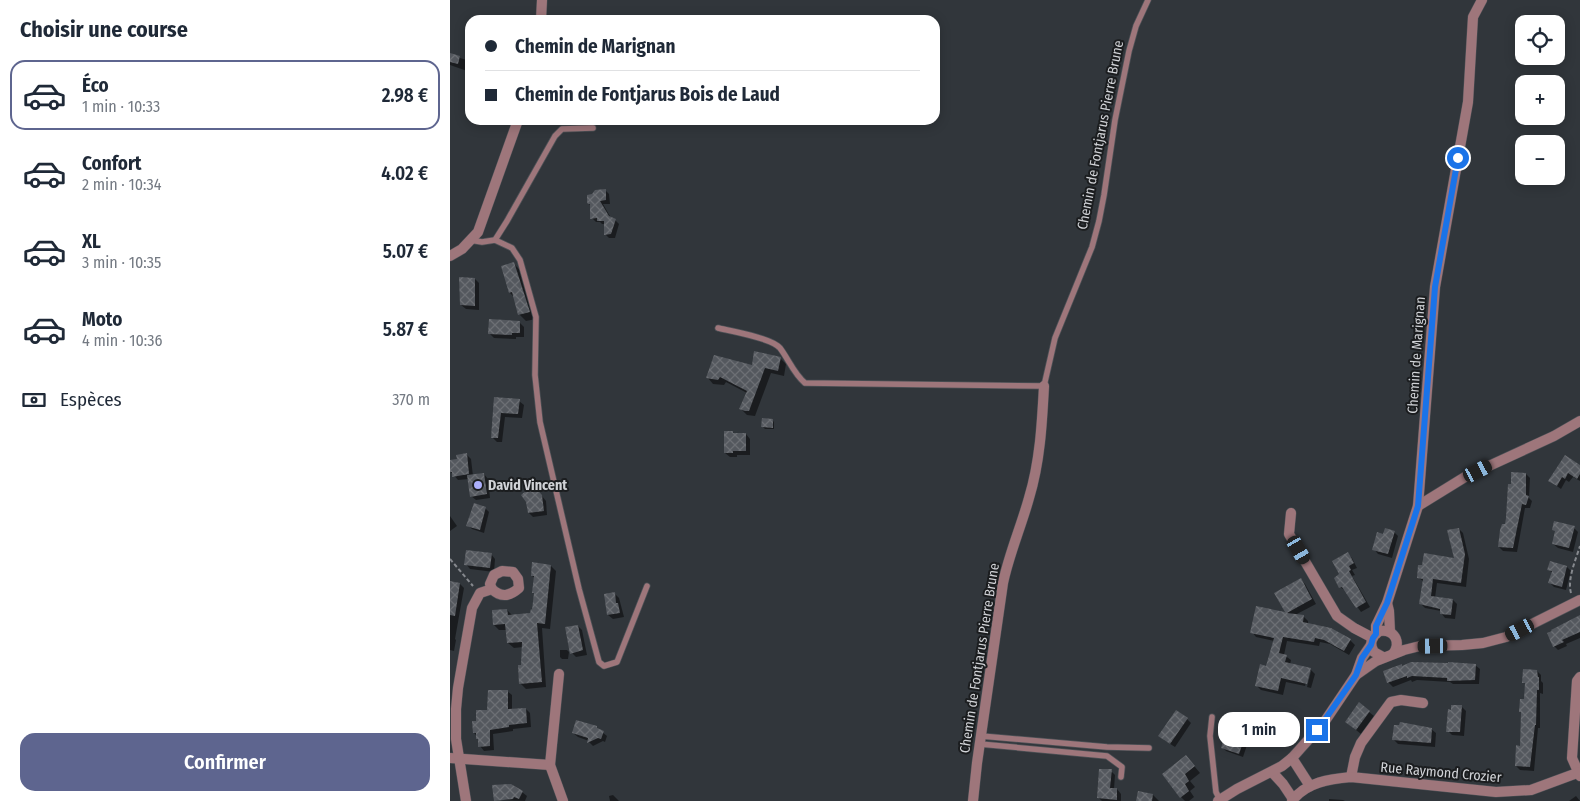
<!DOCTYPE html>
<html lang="fr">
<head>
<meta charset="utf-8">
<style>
	:root { --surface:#fff; --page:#f2f2f3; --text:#1f2937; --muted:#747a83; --line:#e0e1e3; --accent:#5e658f }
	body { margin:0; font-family:"Fira Sans Condensed",sans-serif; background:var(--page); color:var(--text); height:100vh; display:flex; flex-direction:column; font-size:19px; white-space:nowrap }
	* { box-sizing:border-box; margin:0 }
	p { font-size:16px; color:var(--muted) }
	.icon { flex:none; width:28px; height:28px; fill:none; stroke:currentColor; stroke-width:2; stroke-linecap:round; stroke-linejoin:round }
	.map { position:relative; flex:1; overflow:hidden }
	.sheet { display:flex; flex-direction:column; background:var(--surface); width:450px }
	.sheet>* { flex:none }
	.banner { position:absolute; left:15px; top:15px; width:475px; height:110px; border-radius:15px; box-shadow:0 2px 12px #0003; display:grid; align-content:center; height:110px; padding:0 20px; background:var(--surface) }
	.controls { position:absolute; left:1065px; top:15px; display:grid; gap:10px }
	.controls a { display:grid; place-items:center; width:50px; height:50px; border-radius:10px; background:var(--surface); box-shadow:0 2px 12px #0003; font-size:25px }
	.end { position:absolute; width:22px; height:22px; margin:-11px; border:6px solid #1a73e8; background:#fff; box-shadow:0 0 0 2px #fff }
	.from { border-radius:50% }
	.bubble { position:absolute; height:35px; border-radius:15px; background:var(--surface); box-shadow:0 2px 12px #0003; font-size:16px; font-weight:600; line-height:35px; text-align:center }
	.car { position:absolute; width:15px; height:30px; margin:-15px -8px; border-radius:6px; box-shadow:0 0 4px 1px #0007; background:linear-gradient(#222 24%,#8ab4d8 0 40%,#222 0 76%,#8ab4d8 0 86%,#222 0) }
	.banner b { display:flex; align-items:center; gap:18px; height:48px; font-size:19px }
	.banner b+b { border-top:1px solid var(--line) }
	.banner i { width:12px; height:12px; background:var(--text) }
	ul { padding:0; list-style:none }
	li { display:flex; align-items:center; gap:15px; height:70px; margin:0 10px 8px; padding:0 10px; border:2px solid transparent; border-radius:15px }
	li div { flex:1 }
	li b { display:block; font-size:19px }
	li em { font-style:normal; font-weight:600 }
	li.selected { border-color:var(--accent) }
	li>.icon { width:45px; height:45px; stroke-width:1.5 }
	h2 { padding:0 20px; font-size:22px; line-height:60px }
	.pay { display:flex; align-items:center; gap:12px; height:55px; padding:0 20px; font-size:19px }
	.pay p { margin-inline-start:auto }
	.cta { display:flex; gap:10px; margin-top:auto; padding:10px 20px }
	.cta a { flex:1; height:58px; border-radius:15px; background:var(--accent); color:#fff; font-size:20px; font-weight:600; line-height:58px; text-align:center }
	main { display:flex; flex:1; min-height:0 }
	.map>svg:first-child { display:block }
</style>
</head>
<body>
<main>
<section class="sheet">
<h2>Choisir une course</h2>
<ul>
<li class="selected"><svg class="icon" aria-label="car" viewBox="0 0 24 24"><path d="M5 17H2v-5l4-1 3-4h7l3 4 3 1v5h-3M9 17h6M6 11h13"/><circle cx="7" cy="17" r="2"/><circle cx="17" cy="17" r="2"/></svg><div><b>Éco</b><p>1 min · 10:33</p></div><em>2.98 €</em></li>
<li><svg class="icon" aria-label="car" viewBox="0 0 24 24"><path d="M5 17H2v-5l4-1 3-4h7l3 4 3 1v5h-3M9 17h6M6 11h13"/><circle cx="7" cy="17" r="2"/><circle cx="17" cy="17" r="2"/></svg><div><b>Confort</b><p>2 min · 10:34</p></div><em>4.02 €</em></li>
<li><svg class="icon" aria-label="car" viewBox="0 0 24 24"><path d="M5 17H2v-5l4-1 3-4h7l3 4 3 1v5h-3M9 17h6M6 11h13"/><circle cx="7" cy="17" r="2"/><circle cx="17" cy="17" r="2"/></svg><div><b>XL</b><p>3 min · 10:35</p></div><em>5.07 €</em></li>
<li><svg class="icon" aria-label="car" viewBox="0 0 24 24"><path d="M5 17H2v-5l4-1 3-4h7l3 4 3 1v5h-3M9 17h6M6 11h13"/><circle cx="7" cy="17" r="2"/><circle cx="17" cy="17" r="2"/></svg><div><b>Moto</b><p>4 min · 10:36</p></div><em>5.87 €</em></li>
</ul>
<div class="pay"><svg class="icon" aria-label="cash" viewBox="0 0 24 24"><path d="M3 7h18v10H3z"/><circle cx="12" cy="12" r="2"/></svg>Espèces<p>370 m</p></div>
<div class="cta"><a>Confirmer</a></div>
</section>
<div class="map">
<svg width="1130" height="801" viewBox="0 0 1130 801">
	<defs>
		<pattern id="building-cross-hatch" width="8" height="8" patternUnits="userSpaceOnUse" patternTransform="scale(1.25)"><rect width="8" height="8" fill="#54585e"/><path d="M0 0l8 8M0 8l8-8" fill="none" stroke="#6c6f74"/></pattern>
	</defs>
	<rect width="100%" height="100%" fill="#31363b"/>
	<g fill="#0007">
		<path d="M0 55 20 61V72L0 65Z"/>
		<path d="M155 190 159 194 160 204H153L161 218 165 220 169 224 165 238H159L155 234V224H152L150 222H146L142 218 141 206 139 204Z"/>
		<path d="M64 264 71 271 86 319 76 321 69 314 65 298 60 293 53 267Z"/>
		<path d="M25 279 29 283V310L16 309 11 305Z"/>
		<path d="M69 322 74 327V337H66V339L44 338 40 334Z"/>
		<path d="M330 358 336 364 334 376 321 373 305 416 297 415 291 409 297 393 276 382 274 385 263 384 258 378Z"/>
		<path d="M45 399 69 401 74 405 72 418 55 417 52 442H47L42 437Z"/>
		<path d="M322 420 324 422V429H315L313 427Z"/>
		<path d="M284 434H296L300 439V455H287V457H280L275 453Z"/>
		<path d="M17 455 21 459 23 476 34 474 38 479 40 498 26 500 21 496 19 479 8 480 0 471V461L8 460Z"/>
		<path d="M1130 466V481L1123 477 1119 482 1116 480 1111 489 1100 481Z"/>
		<path d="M1076 474 1080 478 1079 498 1082 501 1080 508H1075L1067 552 1053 551 1049 547 1056 526 1062 485Z"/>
		<path d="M87 490 96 501 97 515 83 517 79 513Z"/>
		<path d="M35 508 39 512 34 533 22 529 18 525Z"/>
		<path d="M0 516 7 526 0 531Z"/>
		<path d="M1124 528 1128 532 1123 552 1108 548 1103 544Z"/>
		<path d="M1009 529 1013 533 1019 559 1016 587 987 583 985 598 1003 600 1007 604 1005 619 995 618 991 613V611L975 608 971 604 974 582 968 577 1006 559Z"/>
		<path d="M944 532 948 536 942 558 928 554 924 549Z"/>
		<path d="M41 554 45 559 44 572 20 569 16 564Z"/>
		<path d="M897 554 902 558 907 568 902 570 905 575 902 576 920 607 911 612 896 591 890 587Z"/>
		<path d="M101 566 106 571 100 629 92 628 96 687 76 689 70 683 73 647 64 648 58 643 57 630H49L44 625 57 610 63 616 81 614 84 611 85 595 83 592 85 578 82 576Z"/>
		<path d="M1117 567 1121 571 1116 590 1104 587 1100 583 1102 573 1099 569Z"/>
		<path d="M850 579 855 584 866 604 845 615 854 617 858 621V624L900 640 905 645 899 655 880 644 870 642 869 646 837 641 834 655 841 660 840 665 860 669 865 674 861 688 857 687 861 671H859L855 686 836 682 833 695 811 690 806 685 817 667 824 641 806 637 802 632 837 614 826 593Z"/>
		<path d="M0 582 10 584 14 588 5 639 6 640 4 651 0 650Z"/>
		<path d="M164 593 169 598 174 617 163 619 158 615 156 595Z"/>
		<path d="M1130 617V638L1116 644 1117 646 1108 650 1104 646Z"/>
		<path d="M128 626 132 630 137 655 126 657 122 653Z"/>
		<path d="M110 650H117L119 652 118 659H112L110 657Z"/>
		<path d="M1025 665 1030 669 1029 684H1003L1000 682 967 680 962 682 961 680 943 687 939 683 934 672Z"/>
		<path d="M1087 671 1091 675V681L1093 683V694L1090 693V728H1088L1084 771 1070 770 1066 766 1071 747 1076 685 1074 682Z"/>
		<path d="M57 691 62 695V710L76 709 80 713 81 727 63 729V731L43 734 44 750 34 751 30 746 27 736 24 733 27 722Z"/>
		<path d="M909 704 924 716 911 734 896 722Z"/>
		<path d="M1012 707 1016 711 1014 736 1002 735 998 731Z"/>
		<path d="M737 719 741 723 725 747 714 740Z"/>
		<path d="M951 723 981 729 986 733 985 747 948 744 944 740Z"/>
		<path d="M147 728 157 736 155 742 153 741 143 746 139 742V741L128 737 123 733Z"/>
		<path d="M796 732 800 736 793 757 776 751 772 747Z"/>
		<path d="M736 756 750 773 740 781 745 787 740 791 744 797 739 801H735L731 797Z"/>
		<path d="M661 771 665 775 664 789H667L671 794V801H652L649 798Z"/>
		<path d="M72 792 77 796 75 801 45 800Z"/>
		<path d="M689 792 703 795 709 801H687Z"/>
		<path d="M163 795 169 801H160L159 796Z"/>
		<path d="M1126 796 1130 801H1119Z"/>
		<path d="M879 799 893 800 895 801H879Z"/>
	</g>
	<g fill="url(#building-cross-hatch)">
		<path d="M0 53 10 56 8 64 0 62Z"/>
		<path d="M156 189V200L150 201 159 216 166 219 161 234 154 235V221H147V218L140 219V204H138L137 202V195L142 194 145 190Z"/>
		<path d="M64 262 80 312 68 315 62 292 59 293 51 266Z"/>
		<path d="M9 277 25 278V306L10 305Z"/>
		<path d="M39 319 70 321V333H62V335L38 334Z"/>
		<path d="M304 351 331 357 328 371 315 368 299 411H295L289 409 297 391 270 377 268 380 256 378 264 355 302 365Z"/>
		<path d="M44 397 70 399 68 414 51 413 48 438H41Z"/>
		<path d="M312 418 323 419V428L311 427Z"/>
		<path d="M274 431H283V433H296V451H283V453H274Z"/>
		<path d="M17 453 19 474 2 477V472H0V460L7 459 6 455Z"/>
		<path d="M1115 455 1130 465V474L1127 479 1118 473 1115 479 1112 477 1107 486 1098 481Z"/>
		<path d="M1061 472 1076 473V495L1079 496 1076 505 1072 504 1063 548 1048 547 1050 530 1052 524H1055L1056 518 1058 484H1061Z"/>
		<path d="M34 473 37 494 20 497 17 475Z"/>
		<path d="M83 485 92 495 94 511 78 513 76 502 71 495Z"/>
		<path d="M24 503 36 507 30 530 16 526Z"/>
		<path d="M1104 521 1125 526 1119 548 1102 544 1105 531 1102 530Z"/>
		<path d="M935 528 945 531 938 554 922 550 927 532 933 534Z"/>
		<path d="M1009 528 1015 554 1011 583 983 579 981 596 1003 599 1001 615 990 614V609L969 604 973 579 967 578 968 565H972L974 553 1004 558 997 530Z"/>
		<path d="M16 550 42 553 40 568 14 565Z"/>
		<path d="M898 552 904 563 899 566 901 570 899 571 916 602 906 608 892 587 889 588 884 578 889 574 882 561Z"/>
		<path d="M1100 561 1117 566 1112 587 1098 583 1102 571 1097 570Z"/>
		<path d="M82 562 101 565 95 624 87 623 92 682 69 684 68 665H71L72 642 57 643 55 624 43 625 42 610 57 609 58 615 80 613 81 609 82 610 84 593H82L84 576H81Z"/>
		<path d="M851 578 862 599 837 613 854 615 853 622 881 628 901 639 894 651 874 640 865 638 864 642 833 637 829 653 837 655 835 662 861 668 857 684 831 678 828 691 805 686 810 664 816 666 824 638 800 633 806 606 835 612 824 593Z"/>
		<path d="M0 581 10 583 5 616 0 615Z"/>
		<path d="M165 592 166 603H168L170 613 157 615 154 594Z"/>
		<path d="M1130 615V632L1112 640 1114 642 1103 647 1097 633 1102 631 1101 630Z"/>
		<path d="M128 625 133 650 120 654 115 627Z"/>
		<path d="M961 662 998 663V662L1026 664 1025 680 997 681V678L962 676 957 678V676L937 683 933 671 952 664V666Z"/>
		<path d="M1073 669 1087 670 1088 677H1089V690H1087L1086 725H1085L1080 767 1065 766 1066 745 1070 746 1071 712H1069L1070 699H1074L1075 683H1072Z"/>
		<path d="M38 690H58V709L76 708 77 723 59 725V727L40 730V746L28 747V739H26V733H23L22 721H26V710H37Z"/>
		<path d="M909 702 920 711 906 730 895 722Z"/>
		<path d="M1001 705H1012L1010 732H996L998 709 1001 710Z"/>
		<path d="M726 710 738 718 720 744 708 736Z"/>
		<path d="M126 720 147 726V728L154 731 151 739 148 738 137 743 138 738 122 733Z"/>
		<path d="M950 722 982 728 981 743 942 740 944 725H949Z"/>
		<path d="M778 725 797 731 789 754 771 748Z"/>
		<path d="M736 755 745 766 735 774 739 781 735 784 739 791 730 798 712 774Z"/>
		<path d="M649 769H662L660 788H667V800L647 798Z"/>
		<path d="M61 784 73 791 69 799 64 797 63 799 44 801 42 785Z"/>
		<path d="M688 791 703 794 702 801H686Z"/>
	</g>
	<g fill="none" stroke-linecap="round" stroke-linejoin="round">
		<g stroke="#4e5257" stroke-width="7">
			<g id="service">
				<path d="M20 240 32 242 45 240 57 221 105 136 112 129 143 128"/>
				<path d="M45 240 62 248 70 260 86 317 85 375 90 422 129 589 149 662 154 666 167 662 197 586"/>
				<path d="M268 328C281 331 322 338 330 348 339 360 344 374 355 383L594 386 605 338 642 247 649 221 654 195 665 120 679 51 686 26 698 0"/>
				<path d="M762 717 760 736 766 792 770 800"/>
				<path d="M531 736 657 747 699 748"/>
				<path d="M530 744 657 756 672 767 671 777"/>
			</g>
		</g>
		<g stroke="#4e5257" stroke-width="11">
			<g id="minor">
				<path d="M968 506 1015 477 1104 436 1130 421"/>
				<path d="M841 513 839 534 887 616 904 628 923 638"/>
				<path d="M937 603 939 611 940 632"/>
				<path d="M926 634V626L937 603 968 506 985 287 1018 102 1023 17 1032 0"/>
				<path d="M109 674 100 765 113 801"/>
				<path d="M1130 677 1127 681 1122 758 1130 776"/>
				<path d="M0 758 100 765"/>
				<path d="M842 758 860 786"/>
				<path d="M822 772 833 784 843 799"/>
				<path d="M901 777 905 757 911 743 941 702 951 700 973 703"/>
				<path d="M16 801 6 739V709L8 688 22 608 30 593 42 589 40 584 44 575 52 571 63 572 68 579 69 588C60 596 51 598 42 589"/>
				<path d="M523 801 527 763 553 583C559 554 571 527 579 498 590 462 592 424 594 386"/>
				<path d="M842 801C856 782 880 779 901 777L1046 792 1081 790 1130 772"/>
			</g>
		</g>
		<g stroke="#4e5257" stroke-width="11">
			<g id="tertiary">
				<path d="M91 20 92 0"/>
				<path d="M0 256 12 249 28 232 68 120"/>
				<path d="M933 657 924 652C919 644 921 636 930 631 944 629 952 642 943 654"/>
				<path d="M906 675 926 661 954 650 970 646 1012 645 1033 643 1056 637 1130 600"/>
				<path d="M768 801 787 789 832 766 842 758 875 721 906 675 912 658 921 645"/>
			</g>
		</g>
		<g stroke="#86898e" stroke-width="2" stroke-dasharray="4 2.5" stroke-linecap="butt">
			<path d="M0 559 23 586"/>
			<path d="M1121 593C1117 579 1126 559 1130 546"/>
		</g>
		<use href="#service" stroke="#9e767b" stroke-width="5.5"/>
		<use href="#minor" stroke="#9e767b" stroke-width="10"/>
		<use href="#tertiary" stroke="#9e767b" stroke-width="10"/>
	</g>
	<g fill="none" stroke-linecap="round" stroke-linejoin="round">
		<path stroke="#1a73e8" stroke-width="6" d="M867 730 874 721 906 675 912 658 921 645 923 638 926 634V626L937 603 968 506 985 287 1008 158"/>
	</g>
	<circle fill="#acaffb" stroke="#1b1d1f" stroke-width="2" cx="28" cy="485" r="5"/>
	<g text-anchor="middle" stroke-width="4" stroke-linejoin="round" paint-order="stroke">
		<g font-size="14" fill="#d1d3d7" stroke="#1b1d1f">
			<text transform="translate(650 135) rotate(-79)" y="5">Chemin de Fontjarus Pierre Brune</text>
			<text transform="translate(966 355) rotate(-86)" y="5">Chemin de Marignan</text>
			<text transform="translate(529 658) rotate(-81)" y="5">Chemin de Fontjarus Pierre Brune</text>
			<text transform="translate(991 772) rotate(5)" y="5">Rue Raymond Crozier</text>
		</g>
		<g font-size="14" font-weight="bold" fill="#d1d3d7" stroke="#1b1d1f" text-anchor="start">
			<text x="38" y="490">David Vincent</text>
		</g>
	</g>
</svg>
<div class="controls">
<a><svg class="icon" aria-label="locate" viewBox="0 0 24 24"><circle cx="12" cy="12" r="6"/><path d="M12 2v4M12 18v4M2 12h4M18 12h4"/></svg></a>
<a>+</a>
<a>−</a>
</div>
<i class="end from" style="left:1008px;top:158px"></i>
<i class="end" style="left:867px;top:730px"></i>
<div class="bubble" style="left:768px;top:712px;width:82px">1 min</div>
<i class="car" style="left:1028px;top:471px;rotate:63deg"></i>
<i class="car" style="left:849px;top:550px;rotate:150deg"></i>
<i class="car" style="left:1070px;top:630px;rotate:243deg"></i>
<i class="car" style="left:983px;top:646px;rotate:269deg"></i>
<div class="banner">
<b><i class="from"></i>Chemin de Marignan</b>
<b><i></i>Chemin de Fontjarus Bois de Laud</b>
</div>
</div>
</main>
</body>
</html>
